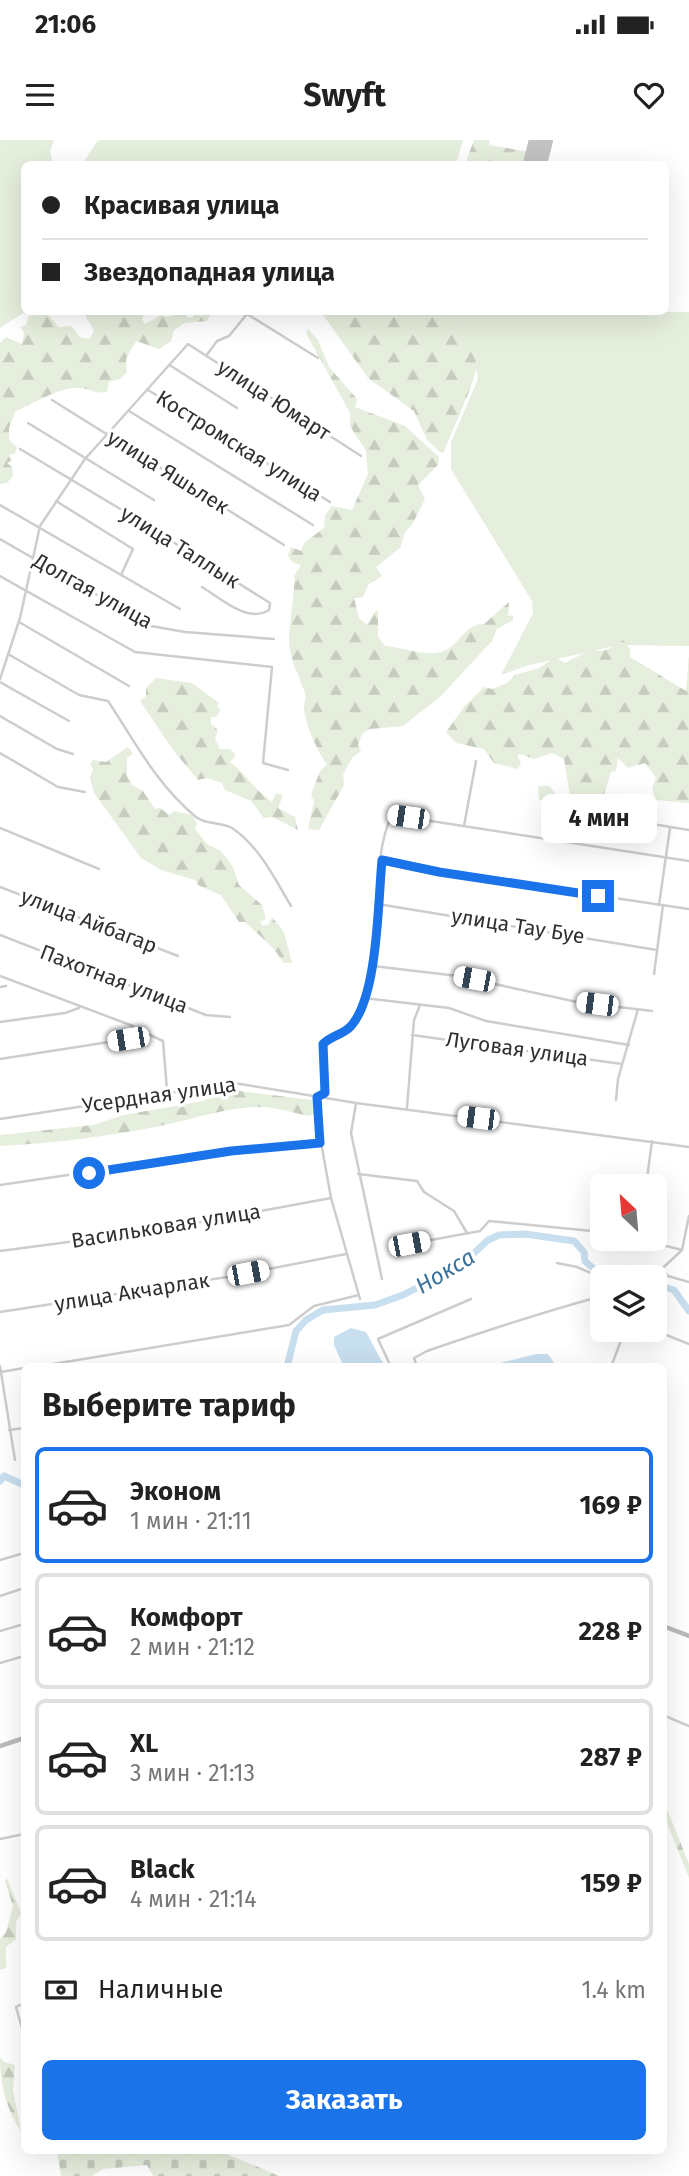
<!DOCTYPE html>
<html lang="ru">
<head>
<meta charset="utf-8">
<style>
	:root { --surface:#fff; --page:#f6f6f6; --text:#222; --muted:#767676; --line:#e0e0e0; --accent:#1a73e8 }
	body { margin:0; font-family:"Fira Sans",sans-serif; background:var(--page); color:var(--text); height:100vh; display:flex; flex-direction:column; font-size:26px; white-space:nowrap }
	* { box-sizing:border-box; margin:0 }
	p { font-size:23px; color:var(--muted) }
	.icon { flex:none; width:38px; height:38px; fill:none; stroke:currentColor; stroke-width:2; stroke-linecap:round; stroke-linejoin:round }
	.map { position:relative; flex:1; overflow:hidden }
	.details { position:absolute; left:21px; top:1223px; width:646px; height:791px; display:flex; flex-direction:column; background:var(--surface); border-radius:10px; box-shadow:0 7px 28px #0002 }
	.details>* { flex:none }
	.guide { position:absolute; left:21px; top:21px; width:648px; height:154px; border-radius:10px; box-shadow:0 7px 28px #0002; display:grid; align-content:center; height:154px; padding:0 21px; background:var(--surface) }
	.needle { width:46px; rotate:334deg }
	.fabs { position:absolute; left:590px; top:1034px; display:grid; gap:14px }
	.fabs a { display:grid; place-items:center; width:77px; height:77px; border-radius:10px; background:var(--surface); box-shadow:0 7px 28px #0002; font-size:35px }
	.end { position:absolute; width:32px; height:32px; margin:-16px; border:9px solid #1a73e8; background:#fff; box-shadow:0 0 0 4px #fff }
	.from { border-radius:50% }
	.bubble { position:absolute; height:49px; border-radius:10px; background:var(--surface); box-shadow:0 7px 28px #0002; font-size:23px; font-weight:700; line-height:49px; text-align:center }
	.car { position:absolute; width:21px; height:42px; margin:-21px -10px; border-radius:9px; box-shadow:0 0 5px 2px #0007; background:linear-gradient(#fff 24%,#345 0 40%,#fff 0 76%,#345 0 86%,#fff 0) }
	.guide b { display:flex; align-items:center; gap:24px; height:66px; font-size:26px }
	.guide b+b { border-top:2px solid var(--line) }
	.guide i { width:18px; height:18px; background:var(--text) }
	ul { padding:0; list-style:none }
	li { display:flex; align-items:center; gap:21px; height:116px; margin:0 14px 10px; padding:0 7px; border:4px solid var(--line); border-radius:10px }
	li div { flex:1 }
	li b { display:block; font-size:26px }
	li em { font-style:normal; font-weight:700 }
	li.selected { border-color:var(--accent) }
	li>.icon { width:63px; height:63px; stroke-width:1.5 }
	h2 { padding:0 21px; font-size:32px; line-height:84px }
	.pay { display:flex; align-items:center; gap:18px; height:77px; padding:0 21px; font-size:26px }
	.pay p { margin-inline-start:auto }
	.action { display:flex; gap:14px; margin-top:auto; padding:14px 21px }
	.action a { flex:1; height:80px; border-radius:10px; background:var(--accent); color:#fff; font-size:28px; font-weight:700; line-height:80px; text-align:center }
	.status { display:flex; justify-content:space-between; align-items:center; height:49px; padding:0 35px; background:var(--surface); direction:ltr }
	.status svg { height:19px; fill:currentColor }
	header { display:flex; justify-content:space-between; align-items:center; height:91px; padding:0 21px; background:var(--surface); font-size:32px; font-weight:700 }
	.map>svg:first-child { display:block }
</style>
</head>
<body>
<div class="status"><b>21:06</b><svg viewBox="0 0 49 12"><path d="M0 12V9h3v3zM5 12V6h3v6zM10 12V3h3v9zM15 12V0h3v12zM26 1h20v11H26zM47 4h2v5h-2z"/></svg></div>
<header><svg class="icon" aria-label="menu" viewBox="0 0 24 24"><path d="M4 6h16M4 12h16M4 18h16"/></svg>Swyft<svg class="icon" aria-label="heart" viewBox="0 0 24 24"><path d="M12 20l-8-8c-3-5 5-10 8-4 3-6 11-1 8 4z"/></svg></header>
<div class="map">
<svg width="689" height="2036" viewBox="0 0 689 2036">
	<defs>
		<pattern id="forest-firs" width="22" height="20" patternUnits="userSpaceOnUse" patternTransform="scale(1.75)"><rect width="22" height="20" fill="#e6eedd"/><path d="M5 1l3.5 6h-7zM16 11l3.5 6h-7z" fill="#c6ccbe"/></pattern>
		<pattern id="cemetery-stones" width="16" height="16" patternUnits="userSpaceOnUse" patternTransform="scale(1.75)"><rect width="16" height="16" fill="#e6eedd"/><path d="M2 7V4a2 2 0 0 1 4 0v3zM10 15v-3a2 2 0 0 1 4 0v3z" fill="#c6ccbe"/></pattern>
	</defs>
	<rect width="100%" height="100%" fill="#fff"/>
	<g fill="#e6eedd">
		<path d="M0 0H54L50 11 53 24H24L25 172 0 188Z"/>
		<path d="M98 0H463L456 24H86L85 20Z"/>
		<path d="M456 172H689V506L620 505 529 525 501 535 533 473 532 461 451 329V302L478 239 474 217Z"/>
	</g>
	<g fill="url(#forest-firs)">
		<path d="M474 0H490L489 5 530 12 528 24H465Z"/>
		<path d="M83 172H144L142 180 145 184 161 175 167 177 187 172V177L192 178 196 172 200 176 212 172 207 181 185 183 174 190 171 201 159 209 136 201 126 219 127 232 120 239 109 242 107 252C96 254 91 249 80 248 62 246 32 264 15 272L9 288V300L17 307 15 314 9 315 12 320 7 323 12 327 13 336 7 343 0 344V203L6 197 22 204 24 193 20 187 26 185 28 177 35 173 48 175 59 187 71 186 80 197 90 199 94 190Z"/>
		<path d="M321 172H457C462 189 474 207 476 224 478 238 450 294 444 312L441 313 427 300 414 271 368 238Z"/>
		<path d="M308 189 318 200 329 227 357 259 355 267 405 286 439 317 438 325 418 345 425 359 412 385 405 392 400 408 376 427 382 436 369 444 363 457 354 458 359 478 367 485 375 471H378V497L385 506C403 507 429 518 444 511 461 504 464 484 484 484L509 462 508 476 513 475V480L497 489 492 501 441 556 403 586 370 589 362 594 358 605 361 611 352 618 343 635 344 645 319 690 308 689 314 661 311 655 320 631 327 624C318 613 305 583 304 569 303 562 307 559 305 553 299 535 289 519 289 500 289 487 296 442 294 436L301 425 292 422 288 416 291 407 301 411 304 403 324 388 325 375 332 366 352 370 368 334 366 311 350 286V273L306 193Z"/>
		<path d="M623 500 630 509V517L686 551 689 514V663L656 660 652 649 656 638 645 623 628 628 618 618 616 631 611 632 601 664H586L585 669 577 670 574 665 552 666 551 662 539 660 538 646H550L557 656 570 655 564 619 552 613 534 619 520 614 517 615 521 623 518 629 494 623 484 609 456 603 446 592 464 567 484 547 492 549 507 543 515 535 539 528 555 517 565 523 590 510C603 513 612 509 623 500Z"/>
		<path d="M156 538 192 543 219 563 217 566 221 570 216 577H211V584L218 590 215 599 220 609H230L236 615 230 622C247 635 255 651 272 662L276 653 283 655 278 668 295 677 298 690 272 677 264 678 251 661 225 650 222 643 207 638 198 640 173 610 140 561 146 556V548Z"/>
		<path d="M128 607 133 614 127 618V636L132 645 143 651 155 669 160 668 169 675 174 671 192 675 197 683 195 689 207 704 221 711 233 727 239 745 262 765 266 779 260 782 263 786 269 784 272 777 284 792 292 823H284L273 808 245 782H239L221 755 198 745 195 740 161 730 141 718 94 653 90 637 93 629 90 624 93 620 106 622Z"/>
		<path d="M231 950 312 960 317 965 316 971 310 976C293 973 274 966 257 967 228 967 187 981 159 986 106 997 54 1003 0 1006V995L93 985 124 975 203 961Z"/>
		<path d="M663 1659 689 1724V1738L663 1673Z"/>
		<path d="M7 1738 21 1773 16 1782V1799L6 1807V1828L0 1830V1799L6 1792 13 1766 5 1741Z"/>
		<path d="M0 1917 4 1922 15 1925 13 1950 21 1991C6 1970 0 1942 0 1917Z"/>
	</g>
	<path fill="url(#cemetery-stones)" d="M57 2011H219L280 2036H153L147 2025 103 2029 92 2036H61Z"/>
	<g fill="#c8dfef">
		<path d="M351 1188 366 1192 385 1227H344L334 1205V1197Z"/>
		<path d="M536 1214H548L554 1223 588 1227H484Z"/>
	</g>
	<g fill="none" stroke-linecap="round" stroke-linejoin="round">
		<g stroke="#c8dfef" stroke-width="7">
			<path d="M654 1144 674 1150 689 1171"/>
			<path d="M287 1227 296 1191 306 1180 323 1170 375 1165 403 1155 460 1126 488 1100 499 1095 525 1094 574 1101 584 1112 585 1121 594 1129 620 1138"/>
			<path d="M0 1341 4 1336 24 1345"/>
		</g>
		<path stroke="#c2c2c2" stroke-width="24" d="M535 24 541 0"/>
		<g stroke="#cdcdcd" stroke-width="2.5">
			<path d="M206 216 217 201 229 196 247 174 318 218"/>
			<path d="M171 226 237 268"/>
			<path d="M148 250 330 362"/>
			<path d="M52 260 284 405"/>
			<path d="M129 271 313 385"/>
			<path d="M28 283 154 360"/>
			<path d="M20 309 127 373 270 463 269 470C248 484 219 457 202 447"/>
			<path d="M56 361 133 409 121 435"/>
			<path d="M0 365 180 469"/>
			<path d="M0 399 151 486 185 492 274 499"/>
			<path d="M0 436 135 512 272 527 263 623 288 630"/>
			<path d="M19 482 129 546"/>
			<path d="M8 514 79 555 108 561C135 602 157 645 196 677 206 685 222 682 232 688 259 706 275 739 291 766"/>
			<path d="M0 539 20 478 40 386 85 319 188 204 361 316"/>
			<path d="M0 542 69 581"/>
			<path d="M0 576 57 609 73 614"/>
			<path d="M0 613 58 647 85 652"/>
			<path d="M561 669 689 690"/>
			<path d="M464 686 476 621"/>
			<path d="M0 688 99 729"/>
			<path d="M382 720 439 732 689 769"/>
			<path d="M0 747 178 816"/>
			<path d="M378 764 657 810"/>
			<path d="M659 765 670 688"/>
			<path d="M0 795 206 875 230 877"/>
			<path d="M373 826 458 836 577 862 652 871"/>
			<path d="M654 834 663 765"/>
			<path d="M0 836 133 886 134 893"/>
			<path d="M0 847 6 846"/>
			<path d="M364 858 449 868 486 881 629 905"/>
			<path d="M0 882 65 873 79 868"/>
			<path d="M134 893 148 894 163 901 167 950"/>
			<path d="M412 895 622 924"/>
			<path d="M0 919 128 899 134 893"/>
			<path d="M616 960 618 939 638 869"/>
			<path d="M356 963 351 993 382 1139"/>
			<path d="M407 968 414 880 420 865"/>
			<path d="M0 979 234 943 356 963 689 1007"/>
			<path d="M358 1034 417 1041 424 1052 454 1071 467 1093"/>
			<path d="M0 1045 231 1011 319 1003"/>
			<path d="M646 1046 652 1001"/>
			<path d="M638 1099 682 1110"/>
			<path d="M409 1104 480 1091 489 1081 602 1092"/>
			<path d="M0 1111 152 1091 331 1058"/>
			<path d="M557 1123 577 1127 602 1138"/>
			<path d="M662 1128 668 1136 689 1142"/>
			<path d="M652 1138 682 1110 689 1076"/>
			<path d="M360 1159 331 1058 317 980V957L325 953 323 903C333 894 346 893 354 882 392 829 364 731 392 675L689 721"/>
			<path d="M0 1172 227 1137 346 1114"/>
			<path d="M654 1190 689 1204"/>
			<path d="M0 1226 15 1320"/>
			<path d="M35 1227 289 1185 314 1166 359 1155"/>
			<path d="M391 1227 378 1199 471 1159"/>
			<path d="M417 1227 414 1218 427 1211C485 1191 543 1172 602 1156"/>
			<path d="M611 1227 625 1190"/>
			<path d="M1 1232 24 1228"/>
			<path d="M9 1290 24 1288"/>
			<path d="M0 1420 24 1413"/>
			<path d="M0 1456 24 1448"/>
			<path d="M0 1491 24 1484"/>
			<path d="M0 1523 24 1516"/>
			<path d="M663 1575 689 1586"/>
			<path d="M0 1699 24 1694"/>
			<path d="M24 1791V1806"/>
			<path d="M24 1863 16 1867 24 1895"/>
		</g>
		<g stroke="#bababa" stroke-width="4.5">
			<path d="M663 1486 689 1496"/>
			<path d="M0 1606 24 1598"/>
		</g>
	</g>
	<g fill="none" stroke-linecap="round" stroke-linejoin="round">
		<path stroke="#1a73e8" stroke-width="9" d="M89 1033 231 1011 320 1003 317 957 325 953 323 904C332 895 343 895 351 886 378 856 378 761 382 720L439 732 598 756"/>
	</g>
	<g text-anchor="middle" stroke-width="7" stroke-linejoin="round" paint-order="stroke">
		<g font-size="21" fill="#303030" stroke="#fff">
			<text transform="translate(274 260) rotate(33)" y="7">улица Юмарт</text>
			<text transform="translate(239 306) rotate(32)" y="7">Костромская улица</text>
			<text transform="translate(168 332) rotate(32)" y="7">улица Яшьлек</text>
			<text transform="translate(180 407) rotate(32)" y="7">улица Таллык</text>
			<text transform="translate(93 451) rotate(29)" y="7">Долгая улица</text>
			<text transform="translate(89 781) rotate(21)" y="7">улица Айбагар</text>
			<text transform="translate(518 786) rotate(9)" y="7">улица Тау Буе</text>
			<text transform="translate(114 839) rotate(21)" y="7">Пахотная улица</text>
			<text transform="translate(517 909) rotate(8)" y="7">Луговая улица</text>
			<text transform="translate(159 955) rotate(-8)" y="7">Усердная улица</text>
			<text transform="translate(166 1086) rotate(-9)" y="7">Васильковая улица</text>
			<text transform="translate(132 1152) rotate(-9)" y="7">улица Акчарлак</text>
		</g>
		<g font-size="23" font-style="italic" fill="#37719a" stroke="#fff">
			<text transform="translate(445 1131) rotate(-31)" y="8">Нокса</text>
		</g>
	</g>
</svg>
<div class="fabs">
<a><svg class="needle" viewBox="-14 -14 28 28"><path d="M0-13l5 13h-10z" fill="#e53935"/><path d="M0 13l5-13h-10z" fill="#767676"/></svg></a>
<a><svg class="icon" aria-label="layers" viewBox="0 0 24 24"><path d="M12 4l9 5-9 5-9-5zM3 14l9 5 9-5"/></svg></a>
</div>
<i class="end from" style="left:89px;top:1033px"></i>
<i class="end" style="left:598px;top:756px"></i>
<div class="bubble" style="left:541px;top:654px;width:116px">4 мин</div>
<i class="car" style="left:408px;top:677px;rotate:278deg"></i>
<i class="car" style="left:474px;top:839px;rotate:281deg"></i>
<i class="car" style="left:597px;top:864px;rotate:277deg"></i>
<i class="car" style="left:128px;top:899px;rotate:261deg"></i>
<i class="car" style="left:478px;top:978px;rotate:277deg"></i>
<i class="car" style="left:409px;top:1104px;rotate:79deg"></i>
<i class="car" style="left:248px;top:1133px;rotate:79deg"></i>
<div class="guide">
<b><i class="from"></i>Красивая улица</b>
<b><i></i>Звездопадная улица</b>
</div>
<section class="details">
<h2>Выберите тариф</h2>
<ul>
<li class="selected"><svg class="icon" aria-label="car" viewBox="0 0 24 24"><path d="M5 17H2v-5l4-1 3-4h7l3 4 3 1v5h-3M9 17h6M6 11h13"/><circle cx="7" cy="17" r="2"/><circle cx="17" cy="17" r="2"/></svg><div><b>Эконом</b><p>1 мин · 21:11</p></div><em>169 ₽</em></li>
<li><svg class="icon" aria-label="car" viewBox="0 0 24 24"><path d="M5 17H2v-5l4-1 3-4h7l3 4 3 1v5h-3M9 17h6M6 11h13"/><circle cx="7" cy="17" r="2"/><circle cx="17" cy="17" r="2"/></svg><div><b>Комфорт</b><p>2 мин · 21:12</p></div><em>228 ₽</em></li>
<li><svg class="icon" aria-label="car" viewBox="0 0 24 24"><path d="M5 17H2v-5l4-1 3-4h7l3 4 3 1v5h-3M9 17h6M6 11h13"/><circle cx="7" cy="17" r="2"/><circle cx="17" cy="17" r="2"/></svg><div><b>XL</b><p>3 мин · 21:13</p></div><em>287 ₽</em></li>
<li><svg class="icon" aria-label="car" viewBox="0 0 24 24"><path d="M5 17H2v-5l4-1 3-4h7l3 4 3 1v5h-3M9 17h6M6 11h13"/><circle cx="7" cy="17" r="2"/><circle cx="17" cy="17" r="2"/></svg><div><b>Black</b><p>4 мин · 21:14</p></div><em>159 ₽</em></li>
</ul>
<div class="pay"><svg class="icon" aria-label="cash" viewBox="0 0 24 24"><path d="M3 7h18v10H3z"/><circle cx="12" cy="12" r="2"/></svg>Наличные<p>1.4 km</p></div>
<div class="action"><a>Заказать</a></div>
</section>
</div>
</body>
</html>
